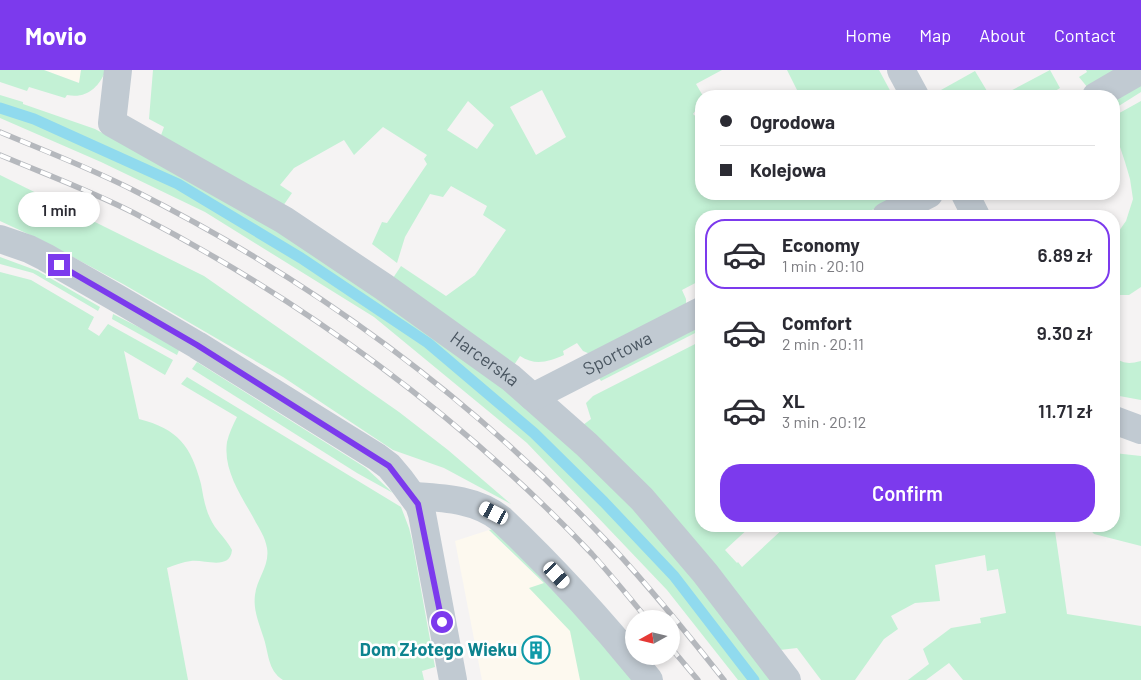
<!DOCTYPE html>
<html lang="en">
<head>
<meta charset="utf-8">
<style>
	:root { --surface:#fff; --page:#f7f7f7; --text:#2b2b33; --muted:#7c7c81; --line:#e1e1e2; --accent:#7c3aed }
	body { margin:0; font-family:Barlow,sans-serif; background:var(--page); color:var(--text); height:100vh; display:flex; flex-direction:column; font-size:19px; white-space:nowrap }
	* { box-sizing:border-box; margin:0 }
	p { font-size:16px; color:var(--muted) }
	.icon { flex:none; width:28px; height:28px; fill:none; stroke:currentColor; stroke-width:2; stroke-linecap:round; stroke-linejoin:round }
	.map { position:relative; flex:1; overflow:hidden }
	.panel { position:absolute; left:695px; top:140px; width:425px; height:322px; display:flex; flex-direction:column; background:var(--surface); border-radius:20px; box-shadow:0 2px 8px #0003 }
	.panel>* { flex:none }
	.guide { position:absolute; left:695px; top:20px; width:425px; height:110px; border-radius:20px; box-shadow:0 2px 8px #0003; display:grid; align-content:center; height:110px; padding:0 25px; background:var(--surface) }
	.needle { width:32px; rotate:262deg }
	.buttons { position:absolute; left:625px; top:540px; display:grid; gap:10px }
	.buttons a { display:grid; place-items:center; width:55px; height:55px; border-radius:50%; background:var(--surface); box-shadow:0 2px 8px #0003; font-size:25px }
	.end { position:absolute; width:22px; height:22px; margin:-11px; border:6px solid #7c3aed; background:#fff; box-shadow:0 0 0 2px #fff }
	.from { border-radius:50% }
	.bubble { position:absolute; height:35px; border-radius:18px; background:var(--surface); box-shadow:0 2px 8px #0003; font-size:16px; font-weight:600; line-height:35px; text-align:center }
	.car { position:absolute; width:15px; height:30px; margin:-15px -8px; border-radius:6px; box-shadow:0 0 4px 1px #0007; background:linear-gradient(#fff 24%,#345 0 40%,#fff 0 76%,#345 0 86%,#fff 0) }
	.guide b { display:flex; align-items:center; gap:18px; height:48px; font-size:19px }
	.guide b+b { border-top:1px solid var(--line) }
	.guide i { width:12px; height:12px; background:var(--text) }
	ul { padding:9px 0 0; list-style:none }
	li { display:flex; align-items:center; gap:15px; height:70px; margin:0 10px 8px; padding:0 15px; border:2px solid transparent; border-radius:20px }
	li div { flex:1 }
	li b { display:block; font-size:19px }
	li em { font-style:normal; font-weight:600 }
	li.current { border-color:var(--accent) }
	li>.icon { width:45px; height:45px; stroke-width:1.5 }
	.primary-button { display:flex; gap:10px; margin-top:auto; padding:10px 25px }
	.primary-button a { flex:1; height:58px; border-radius:20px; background:var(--accent); color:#fff; font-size:20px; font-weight:600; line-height:58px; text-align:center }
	header { display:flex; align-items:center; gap:30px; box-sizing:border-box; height:70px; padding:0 25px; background:var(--accent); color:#fff }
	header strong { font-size:24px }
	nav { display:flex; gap:28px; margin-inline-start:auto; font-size:18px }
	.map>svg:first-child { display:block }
</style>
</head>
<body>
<header>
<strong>Movio</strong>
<nav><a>Home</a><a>Map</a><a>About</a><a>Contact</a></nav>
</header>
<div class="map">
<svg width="1141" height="610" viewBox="0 0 1141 610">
	<rect width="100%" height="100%" fill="#f5f3f3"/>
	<g fill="#fdf9ef">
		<path d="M44 0H81L80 13Z"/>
		<path d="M489 460 561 530 629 610H482L455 471Z"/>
	</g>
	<g fill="#c3f1d5" fill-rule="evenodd">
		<path d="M0 0H44L79 13 81 0H106C99 17 87 29 67 25L65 28 29 17 27 21 0 12Z"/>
		<path d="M153 0H722L696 14 703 26H701V33L693 44 701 51V124H904L860 146H701V210L682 220 686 229V235L590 284 583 281 577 273 563 281 564 285C548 292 535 296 520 286L514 295 393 208 401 196 446 226 475 205 506 160 483 145 487 136 451 116 443 127 430 124 405 167 397 193 372 174 382 152 387 153 427 94 424 89 427 85 383 57 354 85 344 70 294 98 280 115 292 123 283 136 160 68 164 57 149 49ZM542 20 566 67 536 85 510 37ZM468 31 494 55 477 79 447 60Z"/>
		<path d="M787 0H879L893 26H800Z"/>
		<path d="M1050 0 1060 18 1047 26H1001Z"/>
		<path d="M1086 0H1119L1088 18 1079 7 1087 2Z"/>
		<path d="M975 1 990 26H945L941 20Z"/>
		<path d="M1141 13V22L1114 39V30Z"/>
		<path d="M0 25 23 32V34L95 59 249 142 321 188 523 332 630 435 689 501 773 610H738L667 520 527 373 374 247 205 142 101 92 0 48Z"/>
		<path d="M1141 31V217L1129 225H1114V168L1126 151 1133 129 1130 109 1125 92 1119 74 1114 66V46Z"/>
		<path d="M0 105 204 206 399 342 448 380 511 434 444 398 393 380 283 307 123 214 41 170 0 151Z"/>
		<path d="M0 187 38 201 100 237 98 241 33 203 0 194Z"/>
		<path d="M0 202 31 210 94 247 88 259 99 266 108 254 173 290 165 305 124 281 139 349C178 359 191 376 201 414 203 425 205 438 210 448 215 460 226 468 232 480 230 501 204 489 191 491 183 492 175 495 167 498L188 610H0Z"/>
		<path d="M113 244 180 278 177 285 112 249Z"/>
		<path d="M701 253V260L601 311 598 306Z"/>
		<path d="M701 271V456H751L725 480 737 493 738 492 742 497 786 456H1057L1058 460 1055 461 1067 544 1141 556V610H963L949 593 926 610H908L929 594 923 579 951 558 981 553 980 548 1006 543 998 499 987 501 985 485 935 495 940 531 915 533 891 546 898 559 884 569 855 610H821L797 578 780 580 583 355 591 349 586 333 593 326Z"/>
		<path d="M1114 287C1124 294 1129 294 1141 291V330L1114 325Z"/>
		<path d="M197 292 355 391 366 398 393 423 357 403 192 299Z"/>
		<path d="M187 307 401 437 409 458 412 470 435 597 422 601 424 610H283C267 600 269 582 263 566 259 553 253 540 255 525 257 508 270 496 267 478 265 466 258 457 253 447 240 424 223 399 227 372 229 363 233 355 237 347L181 314Z"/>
		<path d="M1114 383 1141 386V476L1094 464 1087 456H1114Z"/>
		<path d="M493 459 497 461 638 610H580L570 561 529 518 544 513 489 460Z"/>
	</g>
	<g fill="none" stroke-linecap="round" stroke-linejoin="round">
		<path stroke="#90daee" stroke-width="11" d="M0 38 34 49 178 114 301 188 428 273 534 363 604 432 674 506 754 610"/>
		<g stroke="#c1cad2" stroke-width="28">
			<path id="s1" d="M118 0 112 53 284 150 384 217 511 308 587 375 642 429 705 503 787 610"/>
			<path d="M901 0 915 26"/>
			<path d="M1096 26 1141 0"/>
			<path d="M965 124 976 146"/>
			<path d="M886 146 929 124"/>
			<path d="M0 169 29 179 45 187 115 227 197 275 377 387 389 396 400 409 419 435 422 444 453 610"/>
			<path id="s2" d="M533 327 701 241"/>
			<path d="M1114 350 1141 360"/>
			<path d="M413 426C444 428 476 429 501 449 554 499 603 553 649 610"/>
		</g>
		<g stroke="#b5b8bd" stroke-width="5.5">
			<g id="rail">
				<path d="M0 62C45 81 92 99 135 121 306 207 463 321 595 459 641 506 683 558 724 610"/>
				<path d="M0 85C45 104 91 121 134 143 303 230 460 345 592 484 611 505 629 527 647 549"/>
				<path d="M671 578 698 610"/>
			</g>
		</g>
		<use href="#rail" stroke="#fff" stroke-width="4" stroke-dasharray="11" stroke-linecap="butt"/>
	</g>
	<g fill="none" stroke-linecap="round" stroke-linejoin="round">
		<path stroke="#7c3aed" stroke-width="6" d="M59 195 197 275 389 396 418 434 442 552"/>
	</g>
	<defs>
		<g id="building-ring" transform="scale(1.4375)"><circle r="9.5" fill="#fff" stroke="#0f9aa8" stroke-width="1.5"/><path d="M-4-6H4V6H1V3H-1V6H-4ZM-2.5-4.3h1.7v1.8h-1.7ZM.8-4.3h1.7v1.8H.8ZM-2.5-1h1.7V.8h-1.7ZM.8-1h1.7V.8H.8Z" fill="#0f9aa8"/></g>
	</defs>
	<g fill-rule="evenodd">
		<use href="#building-ring" x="536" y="580"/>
	</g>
	<g text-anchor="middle" stroke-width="5" stroke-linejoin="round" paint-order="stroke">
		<g font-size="18" fill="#4a5661" stroke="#fff">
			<text dy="6" stroke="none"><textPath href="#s2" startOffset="95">Sportowa</textPath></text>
			<text dy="6" stroke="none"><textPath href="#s1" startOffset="495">Harcerska</textPath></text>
		</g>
		<g font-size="18" font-weight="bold" fill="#0d838f" stroke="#fff" text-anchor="end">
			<text x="517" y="586">Dom Złotego Wieku</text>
		</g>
	</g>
</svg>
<div class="buttons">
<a><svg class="needle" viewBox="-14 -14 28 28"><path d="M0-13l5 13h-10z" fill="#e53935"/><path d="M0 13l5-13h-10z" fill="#7c7c81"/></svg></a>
</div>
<i class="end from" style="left:442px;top:552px"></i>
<i class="end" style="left:59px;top:195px"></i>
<div class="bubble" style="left:18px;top:122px;width:82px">1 min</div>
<i class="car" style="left:494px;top:443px;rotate:297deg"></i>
<i class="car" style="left:557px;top:505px;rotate:137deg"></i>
<div class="guide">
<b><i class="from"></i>Ogrodowa</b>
<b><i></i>Kolejowa</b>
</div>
<section class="panel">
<ul>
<li class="current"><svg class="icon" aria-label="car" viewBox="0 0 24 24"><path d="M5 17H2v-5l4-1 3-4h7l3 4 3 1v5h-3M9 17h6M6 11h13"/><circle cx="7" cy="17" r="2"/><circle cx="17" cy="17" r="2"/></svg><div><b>Economy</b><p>1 min · 20:10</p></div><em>6.89 zł</em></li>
<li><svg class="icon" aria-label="car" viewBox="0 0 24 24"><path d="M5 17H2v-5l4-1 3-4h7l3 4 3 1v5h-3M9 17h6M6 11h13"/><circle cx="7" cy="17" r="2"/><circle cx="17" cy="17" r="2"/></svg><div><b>Comfort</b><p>2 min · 20:11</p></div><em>9.30 zł</em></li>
<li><svg class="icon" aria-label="car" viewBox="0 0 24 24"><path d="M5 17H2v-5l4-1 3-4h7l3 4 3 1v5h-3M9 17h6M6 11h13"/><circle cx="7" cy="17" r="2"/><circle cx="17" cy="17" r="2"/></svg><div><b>XL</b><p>3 min · 20:12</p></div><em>11.71 zł</em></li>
</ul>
<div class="primary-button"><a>Confirm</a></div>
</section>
</div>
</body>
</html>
